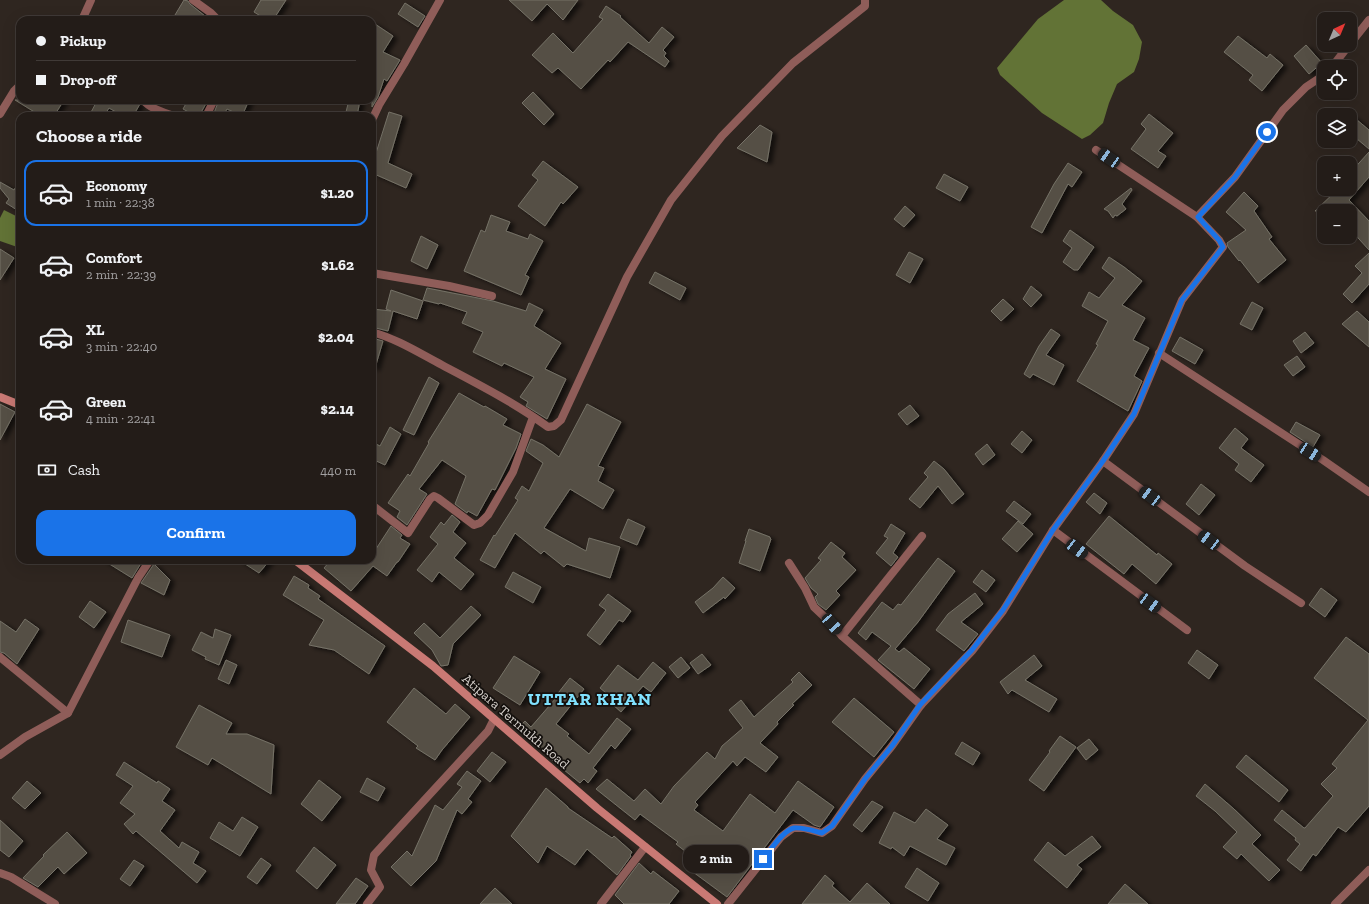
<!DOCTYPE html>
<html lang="en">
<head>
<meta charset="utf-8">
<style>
	:root { --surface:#231c18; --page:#2b2521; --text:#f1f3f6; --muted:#a3a1a2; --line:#403a37; --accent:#1a73e8 }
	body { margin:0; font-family:"Zilla Slab",serif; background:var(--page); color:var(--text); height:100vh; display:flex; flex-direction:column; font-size:15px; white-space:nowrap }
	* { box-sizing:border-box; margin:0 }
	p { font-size:13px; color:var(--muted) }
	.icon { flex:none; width:22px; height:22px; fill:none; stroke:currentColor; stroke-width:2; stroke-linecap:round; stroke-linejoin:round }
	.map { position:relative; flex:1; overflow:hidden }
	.sheet { position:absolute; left:16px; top:112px; width:360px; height:452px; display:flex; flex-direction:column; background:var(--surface); border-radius:12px; box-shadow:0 4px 16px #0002,0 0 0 1px var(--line) }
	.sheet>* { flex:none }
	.top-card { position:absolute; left:16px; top:16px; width:360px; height:88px; border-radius:12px; box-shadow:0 4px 16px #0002,0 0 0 1px var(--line); display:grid; align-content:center; height:88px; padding:0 20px; background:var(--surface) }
	.needle { width:26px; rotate:44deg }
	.controls { position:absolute; left:1317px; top:12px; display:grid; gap:8px }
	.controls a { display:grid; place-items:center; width:40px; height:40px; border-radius:8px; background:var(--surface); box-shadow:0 4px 16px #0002,0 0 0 1px var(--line); font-size:20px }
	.end { position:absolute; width:18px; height:18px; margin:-9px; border:5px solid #1a73e8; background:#fff; box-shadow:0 0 0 2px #fff }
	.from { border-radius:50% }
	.bubble { position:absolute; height:28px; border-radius:12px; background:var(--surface); box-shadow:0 4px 16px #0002,0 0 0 1px var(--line); font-size:13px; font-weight:700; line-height:28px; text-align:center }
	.car { position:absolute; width:12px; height:24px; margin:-12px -6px; border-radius:5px; box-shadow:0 0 3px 1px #0007; background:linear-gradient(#222 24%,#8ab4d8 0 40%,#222 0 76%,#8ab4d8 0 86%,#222 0) }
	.top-card b { display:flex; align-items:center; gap:14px; height:38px; font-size:15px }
	.top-card b+b { border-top:1px solid var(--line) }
	.top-card i { width:10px; height:10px; background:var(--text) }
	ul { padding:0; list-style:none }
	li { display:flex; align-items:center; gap:12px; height:66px; margin:0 8px 6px; padding:0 12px; border:2px solid transparent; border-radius:12px }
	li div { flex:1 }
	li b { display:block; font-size:15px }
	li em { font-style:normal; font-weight:700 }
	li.on { border-color:var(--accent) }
	li>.icon { width:36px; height:36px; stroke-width:1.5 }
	h2 { padding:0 20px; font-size:18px; line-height:48px }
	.pay { display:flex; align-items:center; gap:10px; height:44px; padding:0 20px; font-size:15px }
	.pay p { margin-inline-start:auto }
	.primary-button { display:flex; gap:8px; margin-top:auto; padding:8px 20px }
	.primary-button a { flex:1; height:46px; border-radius:12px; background:var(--accent); color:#fff; font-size:16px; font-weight:700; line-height:46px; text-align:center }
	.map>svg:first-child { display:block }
</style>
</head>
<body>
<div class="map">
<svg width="1369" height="904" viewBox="0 0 1369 904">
	<defs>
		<filter id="shadow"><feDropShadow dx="4.5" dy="2.5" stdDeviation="2" flood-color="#0009"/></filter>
	</defs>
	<rect width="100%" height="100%" fill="#2f2620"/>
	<g fill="#627336">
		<path d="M1064 0H1101L1113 11 1133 25 1142 42 1139 59 1134 72 1117 84 1109 103 1103 123 1090 135 1082 139 1042 113 1000 75 997 68 1038 19Z"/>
		<path d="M4 210 20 218V248L0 241V218Z"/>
	</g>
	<g fill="#545045" stroke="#767267" filter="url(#shadow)">
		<path d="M184 0 188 1 190 4 210 20H172Z"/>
		<path d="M261 0H286L273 20H267L254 12Z"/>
		<path d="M509 0H578L563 20 547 4 532 21Z"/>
		<path d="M405 3 425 16 418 27 398 14Z"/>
		<path d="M606 6 621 16 620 17 649 43 662 27 674 37 663 50 666 53 664 56 669 61 665 67 628 42 610 62 608 60 581 89 558 68 552 73 532 55 553 33 573 53 603 19 599 17Z"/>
		<path d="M372 22 393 36 383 52 400 60 387 81 384 79 378 97 372 107Z"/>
		<path d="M1238 36 1267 58 1270 54 1283 65 1262 91 1249 80 1253 75 1224 52Z"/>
		<path d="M1306 45 1322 63 1309 74 1294 56Z"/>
		<path d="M533 92 554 114 544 125 522 103Z"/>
		<path d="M15 100H64L54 116H41Z"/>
		<path d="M96 100H133L140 104 133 116H123L109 108 104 116H89L97 101Z"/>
		<path d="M188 100H208L199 116H196L183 109Z"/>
		<path d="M219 100H249L242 116 227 109 223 116H220L214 113Z"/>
		<path d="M349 100H360L357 116H345Z"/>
		<path d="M389 112 402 116 388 163 412 174 406 188 372 173 376 153Z"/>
		<path d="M1149 114 1173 133 1158 151 1166 156 1158 168 1131 149 1146 129 1141 124Z"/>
		<path d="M1350 114 1369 130V149L1350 133Z"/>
		<path d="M760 125 772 132 767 162 737 148Z"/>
		<path d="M1369 152V177L1349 200 1369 221V250L1350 229V211H1315L1338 189H1350V173Z"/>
		<path d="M543 161 578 187 563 204 561 202 545 226 518 206 538 180 532 175Z"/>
		<path d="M1068 163 1082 172 1072 187 1068 184 1042 233 1031 227 1054 184Z"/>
		<path d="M944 174 968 187 960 201 936 188Z"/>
		<path d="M20 180V213L17 210 6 203 9 199 0 188V182L14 190Z"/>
		<path d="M1131 188 1132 190 1122 204 1126 209 1117 216 1115 215 1113 218 1108 211 1104 209Z"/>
		<path d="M1244 192 1258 206 1254 211 1272 237 1269 239 1286 260 1258 283 1240 260 1239 261 1228 247 1227 243 1246 230 1226 212Z"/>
		<path d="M905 206 915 215 904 227 894 219Z"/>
		<path d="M491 215 510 222 506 231 528 239 530 234 543 241 525 275 529 277 521 295 464 271 481 230 485 232Z"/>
		<path d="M1070 230 1094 247 1078 270H1074L1063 262 1072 248 1063 241Z"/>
		<path d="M421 236 438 245 427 269 411 261Z"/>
		<path d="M0 249 14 258 0 280Z"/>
		<path d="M909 252 923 259 910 283 896 275Z"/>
		<path d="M1369 253V284L1352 303 1343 294 1362 273 1355 266Z"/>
		<path d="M1109 257 1124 267 1142 281 1122 305 1145 318 1133 340 1149 348 1134 376 1142 381 1128 411 1077 381 1098 345 1096 344 1108 321 1082 306 1089 292 1099 298 1115 278 1102 268Z"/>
		<path d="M655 272 686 288 680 300 649 283Z"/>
		<path d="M1031 286 1042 295 1031 307 1023 299Z"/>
		<path d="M427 288 493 301 526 311 529 303 543 310 534 326 561 343 545 369 566 379 547 419 526 406 528 402 520 397 534 377 504 363 502 366 473 352 483 332 462 323 467 312 440 303 439 304 423 300Z"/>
		<path d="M391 290 423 301 417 319 393 311 388 331 372 327V309L391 311 386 309Z"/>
		<path d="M1003 299 1014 309 1001 321 991 311Z"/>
		<path d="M1252 302 1263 308 1252 330 1240 324Z"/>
		<path d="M1357 311 1369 322V347L1342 324Z"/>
		<path d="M1051 329 1060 335 1046 355 1064 365 1054 385 1033 374 1030 378 1024 374 1039 346Z"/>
		<path d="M1305 332 1314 343 1301 353 1293 341Z"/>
		<path d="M1180 337 1203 350 1195 364 1172 351Z"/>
		<path d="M372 338 383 341 375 368 372 367Z"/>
		<path d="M1297 356 1305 367 1293 376 1284 365Z"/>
		<path d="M429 377 439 383 414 435 403 430Z"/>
		<path d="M459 393 484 407 485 406 507 419 503 425 521 434 516 448 495 490 492 489 477 516 468 511 467 513 455 504 466 476 442 460 419 489 427 494 407 525 397 517 400 511 388 503 408 474 410 476 429 443 428 442Z"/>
		<path d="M0 404 15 412 0 440Z"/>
		<path d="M587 404 621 422 598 466 604 468 598 481 614 490 603 509 570 489 544 528 586 551 589 538 620 547 610 578 567 564 564 567 544 551 541 554 515 533 495 568 480 560 494 535 495 536 518 500 515 498 522 486 529 491 543 463 526 451 531 439 543 445 559 457Z"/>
		<path d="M910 405 919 416 907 425 898 414Z"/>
		<path d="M1296 422 1320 435 1313 447 1290 432Z"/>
		<path d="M390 427 401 434 385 465 372 459V442L380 446Z"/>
		<path d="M1235 428 1248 439 1241 448 1264 465 1251 482 1235 470 1239 464 1219 448Z"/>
		<path d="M1022 431 1032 440 1022 453 1011 444Z"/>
		<path d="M987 444 995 455 983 465 975 454Z"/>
		<path d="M934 461 944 469 964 494 952 504 938 486 920 508 909 499 928 477 924 473Z"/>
		<path d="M1201 484 1215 495 1199 515 1186 504Z"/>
		<path d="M1094 493 1107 503 1100 514 1086 502Z"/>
		<path d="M1014 501 1031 514 1023 524 1006 511Z"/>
		<path d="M452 515 460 522 453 532 466 543 454 558 474 574 461 590 439 572 432 582 417 570 438 544 430 537 441 522 444 525Z"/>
		<path d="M1109 516 1157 555 1158 553 1172 564 1156 584 1132 564 1124 574 1086 544Z"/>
		<path d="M628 519 645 527 637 545 620 538Z"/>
		<path d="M1018 521 1033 534 1017 552 1002 539Z"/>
		<path d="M891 524 905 533 893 553 898 557 891 566 876 553 888 538 884 536Z"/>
		<path d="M391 526 402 535 400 538 410 544 398 562H397L387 576 373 566 351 591 324 568 331 560H372V555Z"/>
		<path d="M749 529 770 537V538L771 539 760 571 739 563 746 541H745Z"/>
		<path d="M831 542 845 553 842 557 856 570 836 591 840 595 826 610 818 604 815 597 818 594 811 588 805 578 821 560 818 558Z"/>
		<path d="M938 558 955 571 918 622 895 649 899 652 904 648 930 669 914 689 878 660 891 646 872 632 866 640 858 633 882 602 893 610 898 604 901 605Z"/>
		<path d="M103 560H143L132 578Z"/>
		<path d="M239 560H270L259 573Z"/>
		<path d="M154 564 170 580 164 595 141 583Z"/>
		<path d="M982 570 995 580 986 592 973 582Z"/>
		<path d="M513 572 541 587 533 603 505 587Z"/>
		<path d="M294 576 309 585 308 588 320 596 318 599 385 646 369 674 334 650 309 645 324 620 283 595Z"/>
		<path d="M723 577 735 588 725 599 724 597 703 613 695 602 713 588Z"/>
		<path d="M1321 588 1337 600 1325 617 1309 605Z"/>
		<path d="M975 593 983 604 961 622 978 634 964 651 936 630 948 614Z"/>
		<path d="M608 594 631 611 623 622 619 620 600 645 587 635 606 610 599 605Z"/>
		<path d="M90 601 106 612 94 628 79 617Z"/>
		<path d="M471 606 481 615 453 644 448 665 441 666 432 650 414 633 424 623 440 638Z"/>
		<path d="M25 619 39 629 17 664 4 653 0 652V621L16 632Z"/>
		<path d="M128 620 170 635 162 657 121 642Z"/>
		<path d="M215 629 231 635 219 665 205 659 206 657 192 650 201 632 213 638Z"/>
		<path d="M1346 637 1369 654V806L1346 832 1338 827 1316 856 1313 854 1301 871 1287 860 1300 844 1295 840 1296 838 1274 820 1282 810 1304 828H1305L1333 796 1321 784 1337 768 1332 764 1368 720 1314 678Z"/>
		<path d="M1197 650 1218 665 1209 679 1188 663Z"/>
		<path d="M702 654 711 665 698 674 690 663Z"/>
		<path d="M1034 655 1042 666 1025 680 1057 699 1049 712 1012 690 1008 694 1000 682Z"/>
		<path d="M514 656 540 672 520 705 493 688Z"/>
		<path d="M681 657 690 668 678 678 669 667Z"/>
		<path d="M226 660 237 665 229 684 218 679Z"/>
		<path d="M653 662 666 673 651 692 643 686 621 712 612 704 616 701 600 688 618 665 638 680Z"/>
		<path d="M799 672 812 685 792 704 794 705 777 722 778 724 760 743 778 757 766 772 745 757 737 766 733 761 695 802 698 805 694 810 723 831 750 794 775 813 798 781 834 807 820 827 814 825 793 810 727 897 693 872 700 863 676 844 678 842 640 814 635 820 596 789 607 779 634 801 645 789 661 804 674 786 707 752 715 759 722 746 743 728 729 710 741 700 754 717 793 682 791 680Z"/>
		<path d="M570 678 584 689 556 724 569 734 567 736 589 754 617 718 631 729 615 749 611 745 593 768 597 771 588 783 584 779 580 783 552 760 553 758 535 743 534 745 517 729 525 721 531 727 556 698 555 697Z"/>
		<path d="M414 688 446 714 455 704 470 717 442 750 435 760 416 748 418 746 387 722Z"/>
		<path d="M854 698 894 732 874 757 832 722Z"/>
		<path d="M199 705 232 723 226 734H247L274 745 271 794 212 758 208 765 176 747Z"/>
		<path d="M1060 736 1076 747 1044 791 1029 780 1050 752 1049 751Z"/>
		<path d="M1089 739 1098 750 1086 760 1077 748Z"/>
		<path d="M962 742 980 753 973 765 955 754Z"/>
		<path d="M492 752 506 762 490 782 477 771Z"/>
		<path d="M1246 755 1288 790 1279 802 1236 767Z"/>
		<path d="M124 762 157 783 158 781 170 789 162 801 175 810 160 831 179 848 182 842 199 852 193 863 206 871 197 883 136 831 133 834 124 824 135 814 120 803 133 786 116 775Z"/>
		<path d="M467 771 481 781 468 799 472 802 462 814 457 810 436 861 411 886 391 867 407 851 412 856 435 805 443 810 462 787 457 784Z"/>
		<path d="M367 778 385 788 378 801 360 792Z"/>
		<path d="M319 780 341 797 322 821 301 804Z"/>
		<path d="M27 781 41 793 25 809 12 798Z"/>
		<path d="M1205 784 1234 809 1261 835 1252 844 1280 870 1269 881 1241 854 1237 859 1223 847 1237 832 1215 811 1196 796Z"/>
		<path d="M546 788 568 807V808L612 838 614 836 632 852 630 855 631 856 617 875 587 849 575 865 547 846 538 863 511 836Z"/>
		<path d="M872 801 883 807 862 832 853 825Z"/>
		<path d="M926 809 948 825 937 839 955 848 946 865 910 846 904 856 892 847 891 849 879 843 894 812 915 823Z"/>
		<path d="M242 817 258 827 240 856 210 838 219 822 233 831Z"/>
		<path d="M0 820 23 841 9 857 0 850Z"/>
		<path d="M67 832 87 853 64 874 58 867 38 887 23 878 44 856 43 855Z"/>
		<path d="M1092 836 1101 847 1077 865 1082 869 1067 888 1034 860 1048 842 1065 856Z"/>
		<path d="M314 847 336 865 317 889 296 871Z"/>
		<path d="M261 858 271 865 257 884 247 877Z"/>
		<path d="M134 860 144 866 130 886 120 879Z"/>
		<path d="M639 863 651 874 653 871 679 891 669 904H624L615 895Z"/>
		<path d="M917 868 939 883 928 901 905 887Z"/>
		<path d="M825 875 834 883 832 886 850 902 867 883 890 904H802Z"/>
		<path d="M356 878 368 886 355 904H336Z"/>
		<path d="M1125 884 1148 904H1108Z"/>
		<path d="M495 888 512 904H480Z"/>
	</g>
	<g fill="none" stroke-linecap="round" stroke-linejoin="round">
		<g stroke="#8f5d59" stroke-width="8">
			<path d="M193 0 211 13 218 20"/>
			<path d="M82 20 91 0"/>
			<path d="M1350 44 1369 20"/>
			<path d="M1332 67 1349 45"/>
			<path d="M143 100C151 109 163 112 174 116"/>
			<path d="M0 114 14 91 20 85"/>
			<path d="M206 116 214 100"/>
			<path d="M372 120 379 105 404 64 440 0"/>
			<path d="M1096 150 1197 217"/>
			<path d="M372 273 449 286 492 296"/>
			<path d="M372 332C397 339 419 353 442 365 478 384 515 403 548 427L554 426 561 420 627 277 671 200 722 136 793 63 865 6V0"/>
			<path d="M1159 353 1323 460 1369 492"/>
			<path d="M1103 461 1245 566 1301 603"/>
			<path d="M372 505 408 533 430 499 434 496 438 498 474 525 480 523 488 515 513 472 533 417"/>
			<path d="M1053 530 1187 630"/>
			<path d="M789 563 805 588 814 607 832 624 842 636 921 705"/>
			<path d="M842 636 922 536"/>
			<path d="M0 657 68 713"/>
			<path d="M0 755 25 737 68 713 138 578 150 560"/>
			<path d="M0 873 11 877 55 904"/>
			<path d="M367 904 380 887 371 870 374 855 488 731 494 719"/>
			<path d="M601 904 645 847"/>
			<path d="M728 904 781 837 793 828H804L822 833 832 826 865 779 892 746 921 705 972 651 1003 611 1053 530 1103 461 1134 414 1182 300 1223 247 1219 240 1197 217 1235 177 1283 110 1306 87 1324 75"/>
			<path d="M1335 904 1369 870"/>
		</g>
		<g stroke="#c97974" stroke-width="8">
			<path d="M0 397 20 405"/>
			<path d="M295 560 433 666 597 808 717 904"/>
		</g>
	</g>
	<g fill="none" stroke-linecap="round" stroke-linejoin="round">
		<path stroke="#1a73e8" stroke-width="5" d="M763 859C770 851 783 830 794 828 803 827 814 831 822 833L832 826 865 779 892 746 920 705 972 650 1003 610 1053 530 1103 461 1134 414 1182 300 1223 247 1219 240 1198 217 1235 177 1267 132"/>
	</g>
	<g text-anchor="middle" stroke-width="3.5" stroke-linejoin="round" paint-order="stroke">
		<g font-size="14" fill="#d7d1cc" stroke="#14100d">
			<text transform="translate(516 721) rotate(41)" y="5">Atipara Termukh Road</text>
		</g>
		<g font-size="18" font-weight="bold" letter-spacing="1" fill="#80e1fe" stroke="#14100d">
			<text x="590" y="705">UTTAR KHAN</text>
		</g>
	</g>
</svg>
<div class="controls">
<a><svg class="needle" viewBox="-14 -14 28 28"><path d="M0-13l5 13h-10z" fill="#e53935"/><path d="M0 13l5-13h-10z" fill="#a3a1a2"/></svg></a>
<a><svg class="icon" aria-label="locate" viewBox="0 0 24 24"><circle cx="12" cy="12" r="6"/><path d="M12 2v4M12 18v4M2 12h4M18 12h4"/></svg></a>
<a><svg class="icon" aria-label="layers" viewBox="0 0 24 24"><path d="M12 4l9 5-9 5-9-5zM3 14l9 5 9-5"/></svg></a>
<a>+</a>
<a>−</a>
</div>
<i class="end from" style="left:1267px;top:132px"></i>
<i class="end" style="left:763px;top:859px"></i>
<div class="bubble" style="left:683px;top:845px;width:66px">2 min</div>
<i class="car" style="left:1109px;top:158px;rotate:304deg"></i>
<i class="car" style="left:1310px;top:452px;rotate:123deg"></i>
<i class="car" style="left:1150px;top:496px;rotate:307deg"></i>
<i class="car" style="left:1209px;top:540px;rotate:307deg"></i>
<i class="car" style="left:1077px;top:549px;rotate:127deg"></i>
<i class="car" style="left:1150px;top:603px;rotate:126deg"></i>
<i class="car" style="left:832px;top:624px;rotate:138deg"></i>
<div class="top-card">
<b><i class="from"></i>Pickup</b>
<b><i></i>Drop-off</b>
</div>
<section class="sheet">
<h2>Choose a ride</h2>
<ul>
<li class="on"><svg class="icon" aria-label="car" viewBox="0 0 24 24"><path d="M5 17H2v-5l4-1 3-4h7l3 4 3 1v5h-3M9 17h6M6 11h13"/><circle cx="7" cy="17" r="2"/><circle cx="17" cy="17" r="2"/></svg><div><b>Economy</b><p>1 min · 22:38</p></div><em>$1.20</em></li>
<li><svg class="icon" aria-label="car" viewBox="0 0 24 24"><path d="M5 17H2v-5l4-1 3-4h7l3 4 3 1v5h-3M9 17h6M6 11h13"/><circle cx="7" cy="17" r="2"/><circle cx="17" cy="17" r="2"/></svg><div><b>Comfort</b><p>2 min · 22:39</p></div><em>$1.62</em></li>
<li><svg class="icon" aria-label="car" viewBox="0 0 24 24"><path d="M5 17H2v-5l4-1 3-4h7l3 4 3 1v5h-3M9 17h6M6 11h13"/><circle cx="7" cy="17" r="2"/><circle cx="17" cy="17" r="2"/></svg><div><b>XL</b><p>3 min · 22:40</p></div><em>$2.04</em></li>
<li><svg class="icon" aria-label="car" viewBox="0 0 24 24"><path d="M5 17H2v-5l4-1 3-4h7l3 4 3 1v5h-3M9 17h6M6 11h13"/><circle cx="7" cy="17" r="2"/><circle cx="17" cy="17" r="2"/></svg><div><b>Green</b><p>4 min · 22:41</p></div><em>$2.14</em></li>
</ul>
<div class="pay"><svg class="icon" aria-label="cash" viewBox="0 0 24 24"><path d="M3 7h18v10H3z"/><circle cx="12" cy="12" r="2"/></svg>Cash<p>440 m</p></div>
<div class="primary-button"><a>Confirm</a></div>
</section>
</div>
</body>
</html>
